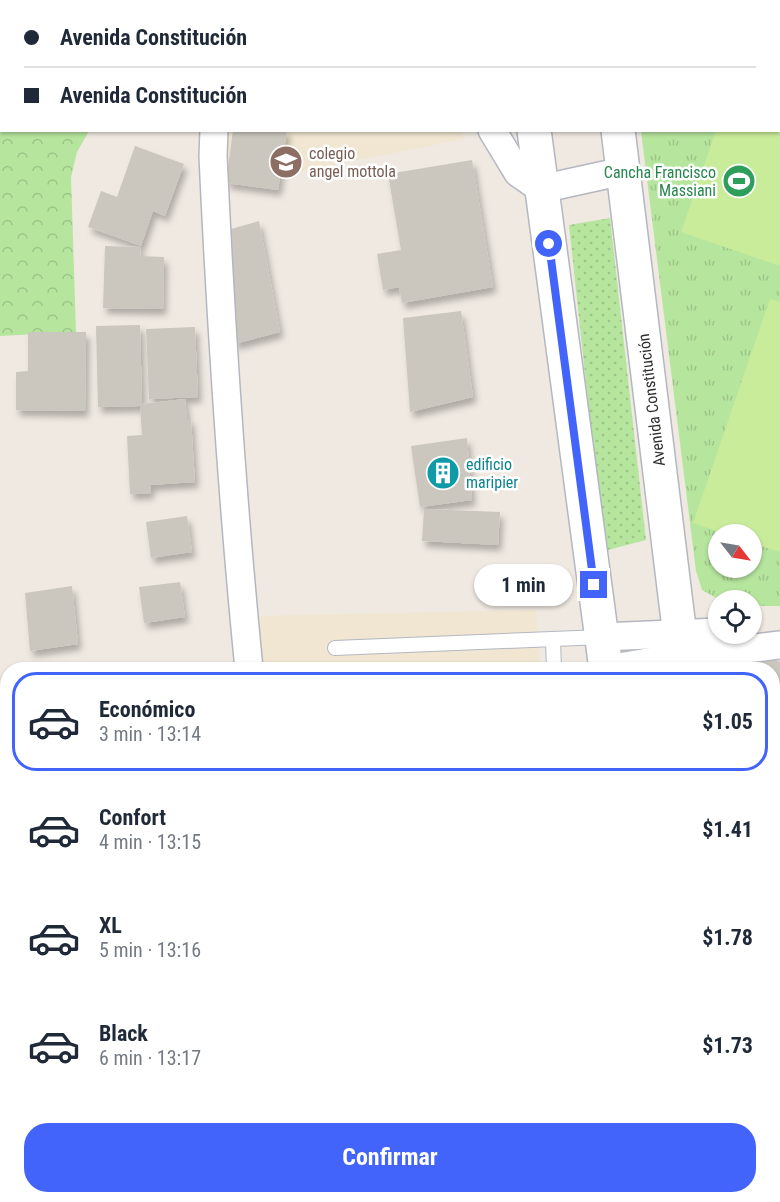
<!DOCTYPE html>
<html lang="es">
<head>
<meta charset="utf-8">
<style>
	:root { --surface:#fff; --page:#f6f6f7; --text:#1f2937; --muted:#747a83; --line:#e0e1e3; --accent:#4264fb }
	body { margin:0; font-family:"Roboto Condensed",sans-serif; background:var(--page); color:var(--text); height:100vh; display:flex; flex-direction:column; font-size:22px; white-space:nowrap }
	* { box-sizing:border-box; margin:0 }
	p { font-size:20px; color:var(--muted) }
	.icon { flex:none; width:33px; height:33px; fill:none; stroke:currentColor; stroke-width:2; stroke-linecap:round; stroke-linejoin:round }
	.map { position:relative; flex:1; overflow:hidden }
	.sheet { position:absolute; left:0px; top:662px; width:780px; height:542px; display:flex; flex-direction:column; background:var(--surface); border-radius:24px 24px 0 0; box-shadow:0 2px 4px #0004 }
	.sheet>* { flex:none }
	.hud { position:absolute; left:0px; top:0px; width:780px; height:132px; box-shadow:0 2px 4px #0004; display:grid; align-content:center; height:132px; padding:0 24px; background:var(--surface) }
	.needle { width:39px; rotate:121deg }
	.buttons { position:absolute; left:708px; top:524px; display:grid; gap:12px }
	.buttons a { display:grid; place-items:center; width:54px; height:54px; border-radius:50%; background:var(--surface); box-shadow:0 2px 4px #0004; font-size:30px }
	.end { position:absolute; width:27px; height:27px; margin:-14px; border:8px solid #4264fb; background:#fff; box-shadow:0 0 0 3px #fff }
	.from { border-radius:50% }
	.bubble { position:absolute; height:42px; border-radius:21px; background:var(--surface); box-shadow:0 2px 4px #0004; font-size:20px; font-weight:700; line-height:42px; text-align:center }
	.hud b { display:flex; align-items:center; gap:21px; height:57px; font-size:22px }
	.hud b+b { border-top:2px solid var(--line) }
	.hud i { width:15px; height:15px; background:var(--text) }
	ul { padding:10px 0 0; list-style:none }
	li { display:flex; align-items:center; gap:18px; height:99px; margin:0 12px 9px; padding:0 12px; border:3px solid transparent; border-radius:24px }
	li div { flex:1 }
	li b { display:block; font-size:22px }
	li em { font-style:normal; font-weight:700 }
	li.active { border-color:var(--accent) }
	li>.icon { width:54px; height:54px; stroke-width:1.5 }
	.action { display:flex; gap:12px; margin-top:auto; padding:12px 24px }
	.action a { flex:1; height:69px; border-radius:24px; background:var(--accent); color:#fff; font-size:24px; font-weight:700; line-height:69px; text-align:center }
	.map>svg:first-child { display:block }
</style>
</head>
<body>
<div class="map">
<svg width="780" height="1202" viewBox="0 0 780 1202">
	<defs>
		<pattern id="grass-dots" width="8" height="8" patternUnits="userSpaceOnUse" patternTransform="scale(1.5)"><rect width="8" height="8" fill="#b6e59e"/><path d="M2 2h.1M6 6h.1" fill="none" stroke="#9dc588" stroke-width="1.8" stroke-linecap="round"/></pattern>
		<pattern id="forest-crowns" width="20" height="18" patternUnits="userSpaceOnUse" patternTransform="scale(1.5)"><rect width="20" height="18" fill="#b6e59e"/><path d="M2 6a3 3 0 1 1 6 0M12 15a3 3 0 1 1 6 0" fill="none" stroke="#9dc588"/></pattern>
		<pattern id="park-tufts" width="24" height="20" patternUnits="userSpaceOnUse" patternTransform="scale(1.5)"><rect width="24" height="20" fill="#b6e59e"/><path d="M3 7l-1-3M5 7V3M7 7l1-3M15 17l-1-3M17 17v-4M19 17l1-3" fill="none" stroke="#9dc588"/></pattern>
		<filter id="shadow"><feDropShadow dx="3.5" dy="6" stdDeviation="3" flood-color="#0004"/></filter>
	</defs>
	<rect width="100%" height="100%" fill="#efe9e1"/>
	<g fill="#f0e6d1">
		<path d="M461 130 464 139 227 186 228 131Z"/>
		<path d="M536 610 540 669H259L257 616Z"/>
	</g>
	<g fill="url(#grass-dots)">
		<path d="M610 218 646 540 604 551 569 225Z"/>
		<rect x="617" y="1196" width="51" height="6"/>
	</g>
	<path fill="url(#forest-crowns)" d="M0 17 2 130 89 131 77 152 71 177 76 332 0 336Z"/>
	<path fill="url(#park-tufts)" fill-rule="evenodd" d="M625 0H780V606H752V600H720L702 590 696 571 641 131 778 130V2ZM718 534H752V567H718Z"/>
	<g fill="#c9ec9a">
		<path d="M761 0H780V266L681 232 716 131 778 130V2Z"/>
		<path d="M770 299 780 302V552L752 543V534H726L693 523Z"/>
	</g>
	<g fill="#cbc7bf" filter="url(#shadow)">
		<path d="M233 130H287L278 190 226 183Z"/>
		<path d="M135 146 184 164 165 216 153 211 141 246 88 227 101 191 117 197Z"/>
		<path d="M472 160 493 287 402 303 399 287 383 290 377 254 401 250 388 174Z"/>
		<path d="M259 221 280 332 234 344 228 230Z"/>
		<path d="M105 246 141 247 140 256 164 257 163 309 103 308Z"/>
		<path d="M461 311 473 397 410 412 403 318Z"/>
		<path d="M140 325 142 404 185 399 187 419H191L195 482 150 485 151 493 130 494 127 436 142 435 140 406 98 407 96 326Z"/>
		<path d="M195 327 198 397 149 399 146 329Z"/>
		<path d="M28 332H86L85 411 16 410V372L28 371Z"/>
		<path d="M467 438 472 500 420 507 411 446Z"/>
		<path d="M424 509 500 512 498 545 422 541Z"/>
		<path d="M187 516 192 552 151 558 146 522Z"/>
		<path d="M180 582 185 617 144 623 139 587Z"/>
		<path d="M72 586 78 644 30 651 25 593Z"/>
		<path d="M757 650 780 662V722L772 718V669H747Z"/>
		<path d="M0 747 8 766 7 847 0 829Z"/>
		<path d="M772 752 780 756V835L772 832Z"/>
		<path d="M772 837 780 840V957L772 956Z"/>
		<path d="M0 1053 6 1062 0 1066Z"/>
		<path d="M0 1132 5 1136 8 1133V1171L0 1165Z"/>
		<path d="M16 1196H30L25 1202Z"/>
		<path d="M285 1196H355L354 1202H284Z"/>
		<rect x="386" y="1196" width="120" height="6"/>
		<rect x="693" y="1196" width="73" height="6"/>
	</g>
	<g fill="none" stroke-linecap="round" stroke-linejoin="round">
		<g stroke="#b4b7c1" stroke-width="16">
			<g id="service">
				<path d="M148 2V0"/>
				<path d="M553 641 554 669"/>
				<path d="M335 648 602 637"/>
			</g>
		</g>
		<g stroke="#b4b7c1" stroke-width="30">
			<g id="minor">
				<path d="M430 0 431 2"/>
				<path d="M239 2V0"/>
				<path d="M214 130 213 156C221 327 232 498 249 669"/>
				<path d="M492 130 518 173 541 189 623 171"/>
				<path d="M602 637 718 632"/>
				<path d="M607 669 683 656 780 645"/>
				<path d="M772 744 780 748"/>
				<path d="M0 922 8 934"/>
				<path d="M772 974H780"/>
				<path d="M0 1099 8 1090"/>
				<path d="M100 1202 103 1196"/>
				<path d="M214 1202 216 1196"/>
			</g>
		</g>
		<g stroke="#b4b7c1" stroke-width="36">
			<g id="secondary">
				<path d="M519 0V2"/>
				<path d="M600 0V2"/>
				<path d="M534 130 606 669"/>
				<path d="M618 130 684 669"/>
				<path d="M605 1202V1196"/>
				<path d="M682 1202V1196"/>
			</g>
		</g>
		<path stroke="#c9c9c9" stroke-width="4" stroke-dasharray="4.5 3" stroke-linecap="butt" d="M731 2V0"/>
		<use href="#service" stroke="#fff" stroke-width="14"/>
		<use href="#minor" stroke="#fff" stroke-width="27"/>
		<use href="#secondary" stroke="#fff" stroke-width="33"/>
	</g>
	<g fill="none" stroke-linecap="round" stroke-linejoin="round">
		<path stroke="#4264fb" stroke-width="8" d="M549 244 594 585"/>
	</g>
	<defs>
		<g id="school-disc" transform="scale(1.725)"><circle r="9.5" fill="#8d6e63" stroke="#fff"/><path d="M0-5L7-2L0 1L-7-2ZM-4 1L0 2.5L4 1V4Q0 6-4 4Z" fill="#fff"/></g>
		<g id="stadium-disc" transform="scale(1.725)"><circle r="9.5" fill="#2e9e5b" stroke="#fff"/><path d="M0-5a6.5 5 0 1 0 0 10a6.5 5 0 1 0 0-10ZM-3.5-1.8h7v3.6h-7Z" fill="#fff"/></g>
		<g id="building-disc" transform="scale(1.725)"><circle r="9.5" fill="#0f9aa8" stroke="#fff"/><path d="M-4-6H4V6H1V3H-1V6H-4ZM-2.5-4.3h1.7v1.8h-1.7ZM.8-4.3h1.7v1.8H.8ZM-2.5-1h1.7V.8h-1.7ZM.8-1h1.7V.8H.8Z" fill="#fff"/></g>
	</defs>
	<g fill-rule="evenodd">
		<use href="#school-disc" x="286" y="162"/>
		<use href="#stadium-disc" x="739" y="181"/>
		<use href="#building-disc" x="443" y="473"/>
	</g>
	<g text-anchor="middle" stroke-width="5" stroke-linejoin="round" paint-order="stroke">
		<g font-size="16" fill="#785e54" stroke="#fff" text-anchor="start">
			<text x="309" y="159">colegio<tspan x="309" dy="18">angel mottola</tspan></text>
		</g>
		<g font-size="16" fill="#27864d" stroke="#fff" text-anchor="end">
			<text x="716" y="178">Cancha Francisco<tspan x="716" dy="18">Massiani</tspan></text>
		</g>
		<g font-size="16" fill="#2e2e2e" stroke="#fff">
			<text transform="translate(651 400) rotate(-97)" y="6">Avenida Constitución</text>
		</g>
		<g font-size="16" fill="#0d838f" stroke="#fff" text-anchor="start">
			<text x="466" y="470">edificio<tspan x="466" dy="18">maripier</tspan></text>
		</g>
	</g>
</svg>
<div class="buttons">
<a><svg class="needle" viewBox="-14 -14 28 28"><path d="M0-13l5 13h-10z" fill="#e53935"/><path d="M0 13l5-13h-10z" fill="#747a83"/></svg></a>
<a><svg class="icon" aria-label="locate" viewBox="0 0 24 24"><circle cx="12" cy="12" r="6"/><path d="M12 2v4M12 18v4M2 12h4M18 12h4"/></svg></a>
</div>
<i class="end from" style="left:549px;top:244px"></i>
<i class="end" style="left:594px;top:585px"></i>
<div class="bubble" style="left:474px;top:564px;width:99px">1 min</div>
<div class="hud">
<b><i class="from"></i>Avenida Constitución</b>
<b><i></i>Avenida Constitución</b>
</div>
<section class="sheet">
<ul>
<li class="active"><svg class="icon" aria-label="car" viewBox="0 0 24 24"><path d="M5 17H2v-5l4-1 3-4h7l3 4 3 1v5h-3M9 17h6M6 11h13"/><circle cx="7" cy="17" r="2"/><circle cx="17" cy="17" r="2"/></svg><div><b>Económico</b><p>3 min · 13:14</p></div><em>$1.05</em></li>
<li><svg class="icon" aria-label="car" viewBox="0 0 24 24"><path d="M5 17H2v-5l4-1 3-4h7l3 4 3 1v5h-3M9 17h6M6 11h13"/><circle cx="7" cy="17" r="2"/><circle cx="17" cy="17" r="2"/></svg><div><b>Confort</b><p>4 min · 13:15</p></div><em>$1.41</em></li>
<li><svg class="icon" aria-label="car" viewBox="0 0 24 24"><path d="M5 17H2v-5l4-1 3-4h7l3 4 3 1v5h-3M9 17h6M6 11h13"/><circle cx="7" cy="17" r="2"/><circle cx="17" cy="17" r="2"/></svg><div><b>XL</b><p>5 min · 13:16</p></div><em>$1.78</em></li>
<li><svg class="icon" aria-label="car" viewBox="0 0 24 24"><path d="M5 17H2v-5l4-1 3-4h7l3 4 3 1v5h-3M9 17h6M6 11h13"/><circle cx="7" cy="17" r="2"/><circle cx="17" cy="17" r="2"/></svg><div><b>Black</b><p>6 min · 13:17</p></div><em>$1.73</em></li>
</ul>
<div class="action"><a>Confirmar</a></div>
</section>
</div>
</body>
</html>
